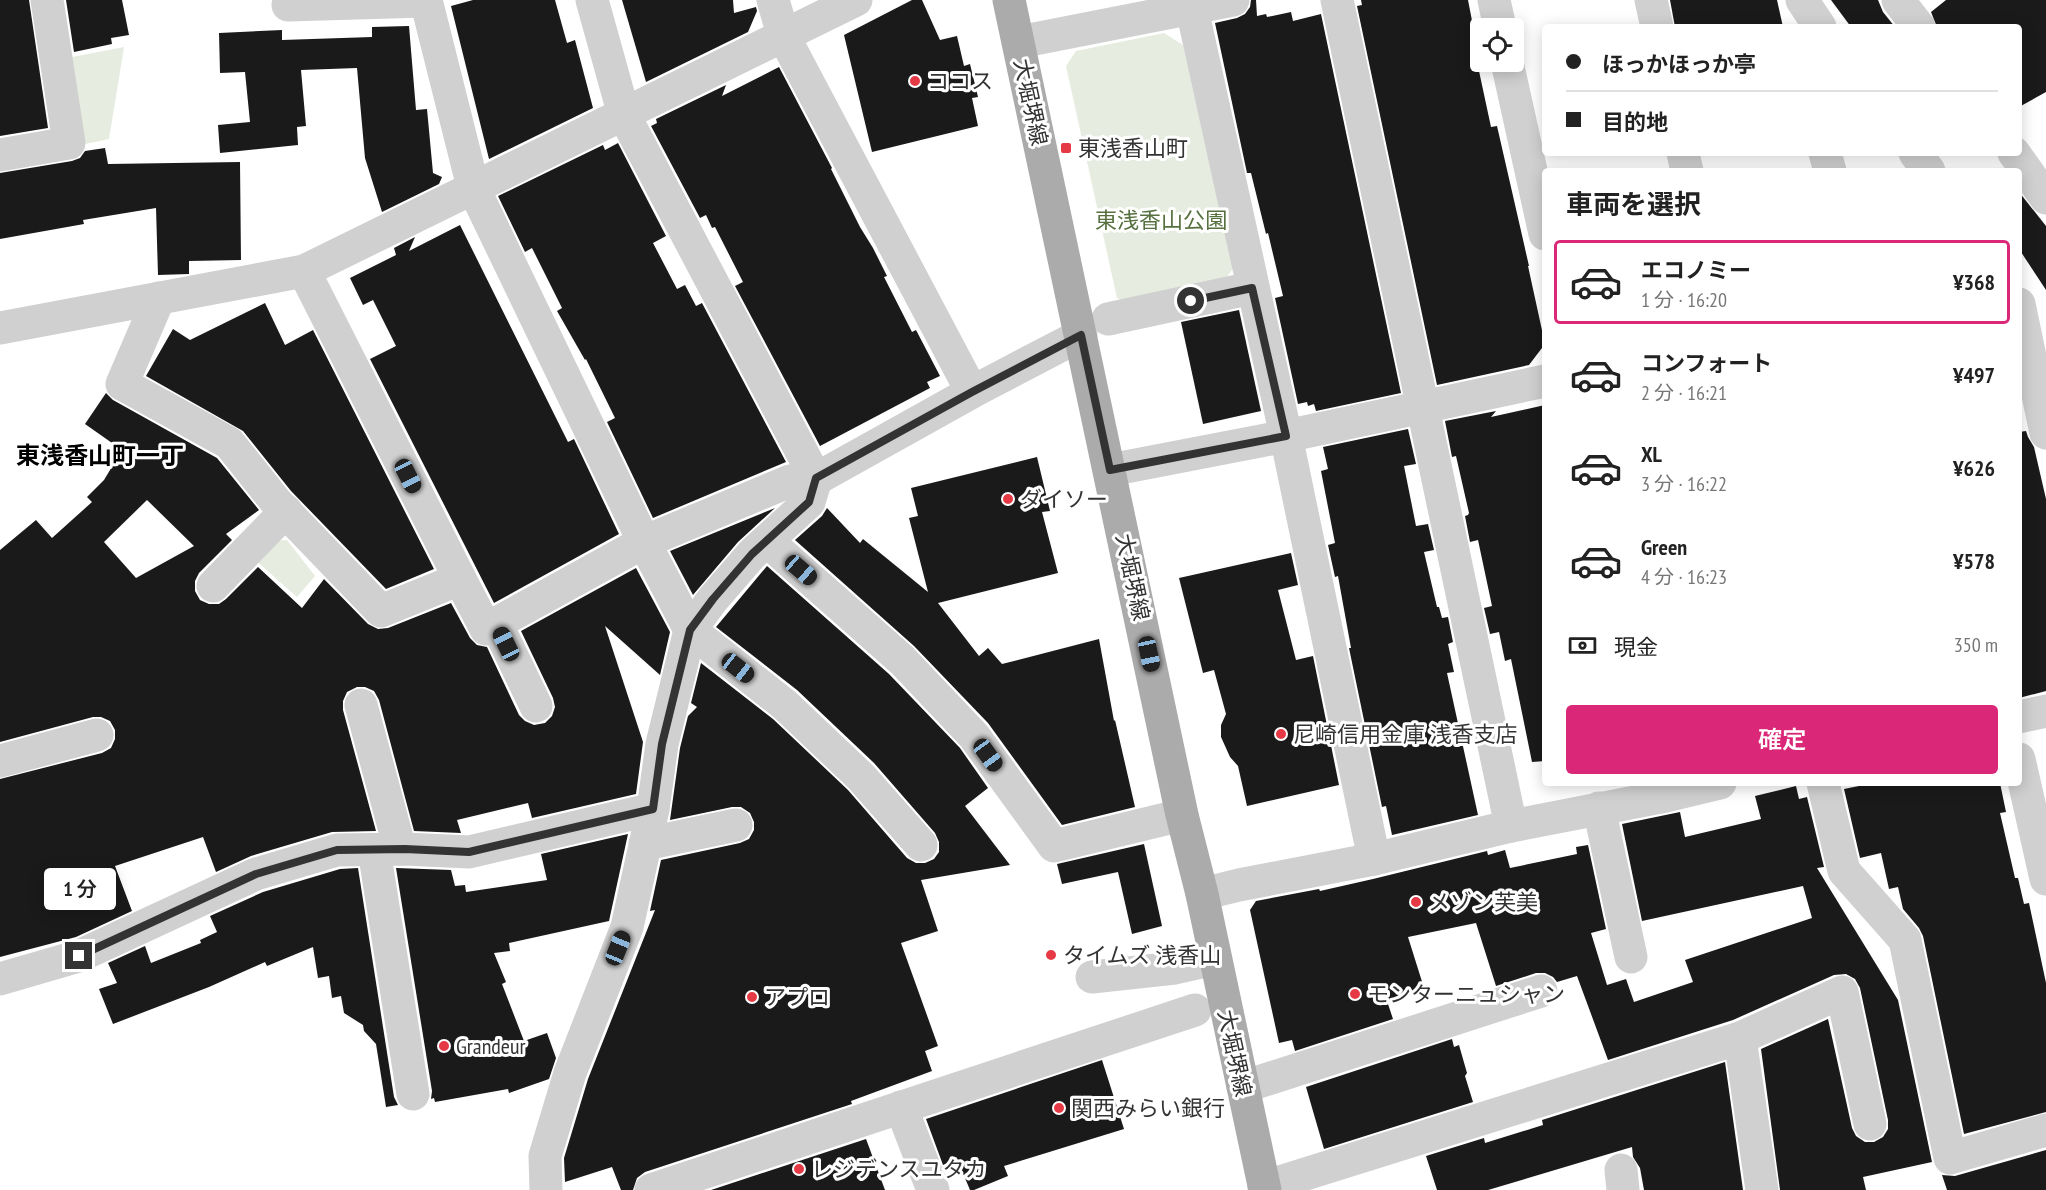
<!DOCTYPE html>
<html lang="ja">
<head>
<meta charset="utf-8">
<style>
	:root { --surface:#fff; --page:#f6f6f6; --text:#222; --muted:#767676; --line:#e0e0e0; --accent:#db2777 }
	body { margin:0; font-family:"PT Sans Narrow","Noto Sans JP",sans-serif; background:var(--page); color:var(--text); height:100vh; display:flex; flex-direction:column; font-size:22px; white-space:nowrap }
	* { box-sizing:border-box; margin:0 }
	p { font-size:20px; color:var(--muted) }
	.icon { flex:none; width:33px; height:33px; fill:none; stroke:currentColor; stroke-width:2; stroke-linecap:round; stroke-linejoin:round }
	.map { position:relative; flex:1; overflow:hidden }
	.drawer { position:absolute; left:1542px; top:168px; width:480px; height:618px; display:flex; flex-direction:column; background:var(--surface); border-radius:6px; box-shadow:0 3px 15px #0003 }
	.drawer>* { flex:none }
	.banner { position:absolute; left:1542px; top:24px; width:480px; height:132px; border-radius:6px; box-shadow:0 3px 15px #0003; display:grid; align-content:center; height:132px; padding:0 24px; background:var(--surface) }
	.fabs { position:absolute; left:1470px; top:18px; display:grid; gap:12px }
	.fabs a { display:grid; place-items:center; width:54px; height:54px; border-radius:6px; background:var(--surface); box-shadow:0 3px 15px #0003; font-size:30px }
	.end { position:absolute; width:27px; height:27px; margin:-14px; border:8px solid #333; background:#fff; box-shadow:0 0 0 3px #fff }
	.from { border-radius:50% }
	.bubble { position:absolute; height:42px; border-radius:6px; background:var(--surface); box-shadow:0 3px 15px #0003; font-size:20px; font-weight:600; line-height:42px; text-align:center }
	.car { position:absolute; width:18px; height:36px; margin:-18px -9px; border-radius:8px; box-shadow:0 0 4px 2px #0007; background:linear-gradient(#222 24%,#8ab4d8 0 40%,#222 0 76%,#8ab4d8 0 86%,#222 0) }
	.banner b { display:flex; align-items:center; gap:21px; height:57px; font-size:22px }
	.banner b+b { border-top:2px solid var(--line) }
	.banner i { width:15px; height:15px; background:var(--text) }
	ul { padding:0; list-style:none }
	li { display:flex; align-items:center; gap:18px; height:84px; margin:0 12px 9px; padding:0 12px; border:3px solid transparent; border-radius:6px }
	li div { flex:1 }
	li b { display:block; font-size:22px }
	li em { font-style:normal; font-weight:600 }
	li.selected { border-color:var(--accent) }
	li>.icon { width:54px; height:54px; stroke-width:1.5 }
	h2 { padding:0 24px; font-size:27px; line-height:72px }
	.pay { display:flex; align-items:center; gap:15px; height:66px; padding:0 24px; font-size:22px }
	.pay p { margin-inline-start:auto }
	.cta { display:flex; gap:12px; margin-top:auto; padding:12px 24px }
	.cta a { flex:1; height:69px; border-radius:6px; background:var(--accent); color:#fff; font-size:24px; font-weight:600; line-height:69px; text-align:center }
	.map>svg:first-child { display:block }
</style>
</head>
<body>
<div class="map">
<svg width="2046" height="1190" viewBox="0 0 2046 1190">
	<rect width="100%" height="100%" fill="#fff"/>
	<g fill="#e6ecdf">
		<path d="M1164 33 1183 45 1233 268 1224 282 1124 301 1117 298 1066 66 1076 51Z"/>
		<path d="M124 47 109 139 85 144 72 57Z"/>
		<path d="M287 540 315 576 297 597 253 558 268 541Z"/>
	</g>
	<g fill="#1a1a1a" fill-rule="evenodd">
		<path d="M0 0H29L48 128 0 136Z"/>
		<path d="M66 0H122L129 35 111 38 112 44 74 52Z"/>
		<path d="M473 0H555L567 43 575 40 593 108 489 159 451 6Z"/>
		<path d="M622 0H733L734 13 756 7 757 11 748 32 646 82Z"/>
		<path d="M912 0H922L940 40 957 36 964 66 970 64 978 97 972 98 978 126 872 152 844 35Z"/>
		<path d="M1251 0H1256L1257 16 1266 14 1267 17 1291 12 1293 21 1321 14 1401 393 1316 411 1314 404 1308 406 1307 402 1298 404 1275 298 1283 296 1268 233 1266 234 1251 173H1247L1215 23 1237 18 1245 14 1250 7Z"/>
		<path d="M1361 0H1468L1480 62 1484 70 1479 71 1491 127 1497 126 1529 266H1528L1545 344 1529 365 1437 385 1357 6 1362 5Z"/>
		<path d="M1670 0H1777L1783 27H1675Z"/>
		<path d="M1831 0H1878L1883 12 1895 27H1851Z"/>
		<path d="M1946 0H2046V92L2019 107V27H1937L1931 12Z"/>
		<path d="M409 26 416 110 427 109 433 173 442 177 439 184 382 212 365 158 357 68 301 70 306 126 297 127 298 145 220 153 218 125 250 122 245 72 220 73 219 33 282 30V40L372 37V27Z"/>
		<path d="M779 67 832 168 831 169 860 227 873 248 887 276 884 277 912 332 916 330 940 376 927 382 930 388 820 446 735 286 743 282 715 227 712 228 706 215 700 218 651 126 657 123 656 119 726 85 722 96Z"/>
		<path d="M618 143 666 236 653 243 677 289 685 285 696 306 702 303 786 462 653 518 607 422 615 418 586 359 585 360 557 311 562 308 532 248 525 252 498 196 603 145 605 150Z"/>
		<path d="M105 148 108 164 240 162 241 260 189 261V274L158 275 156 208 83 220 84 224 0 239V173L72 161 80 158 85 151Z"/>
		<path d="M2019 192 2046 226V290L2019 249Z"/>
		<path d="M460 225 568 442 574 439 619 534 494 603 370 359 396 346 373 300 363 305 350 278 396 255 394 248 415 237 409 251Z"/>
		<path d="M265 303 285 345 313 330 434 569 386 589 291 491 243 431 146 376 173 329 190 340Z"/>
		<path d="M1239 310 1261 411 1203 424 1181 322Z"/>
		<path d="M106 393 113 400 217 458 259 510 226 534 232 540 199 573 195 581V591L200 600 209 604H219L226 599 258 567 302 608 324 579 368 624 378 629 388 628 451 603 470 638 477 645 487 647 519 715 525 721 534 725 545 723 552 716 555 707 553 698 521 631 636 568 670 632 660 675 605 626 643 742 636 794 532 818 528 803 457 820 461 833 414 831 379 700 374 691 365 687H357L347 692 343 701V710L376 831 332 832 251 856 216 872 203 837 115 866 132 911 76 937 0 957V779L102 753 111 748 115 739V730L110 721 101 717H93L0 742V550L36 520 52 538 92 502 87 497 104 480 122 450 85 424ZM147 500 194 546 136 578 104 542Z"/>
		<path d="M1545 405V761L1532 762 1511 659 1505 661 1499 632 1490 634 1484 608 1492 606 1478 540 1470 542 1465 516 1468 515 1469 513 1456 456 1452 457 1445 421 1496 411 1491 417Z"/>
		<path d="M1408 429 1416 464 1404 466 1416 526 1428 524 1434 550 1424 552 1437 607H1439L1442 618 1448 617 1453 642 1448 644 1454 672 1447 673 1478 815 1392 835 1386 806 1382 807 1349 648H1351L1338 576 1335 577 1328 545 1335 543 1321 471 1328 469 1323 447Z"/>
		<path d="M2026 431 2028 437 2034 447 2046 499V691L2019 698V432Z"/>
		<path d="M1037 457 1050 511 1042 512 1058 573 938 603 979 656 988 648 1002 664 1099 639 1114 721 1115 720 1135 807 1062 825 988 723 914 646 795 540 822 516 827 508 860 543 863 539 928 592 909 518 918 516 911 488Z"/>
		<path d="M775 508 738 542 693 595 670 551Z"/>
		<path d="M1291 553 1298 585 1278 590 1296 660 1313 656 1339 785 1247 806 1238 766 1230 757 1221 737V725L1226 714 1214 670 1203 673 1179 578Z"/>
		<path d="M767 566 889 674 960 748 988 788 965 806 1010 865 921 880 938 931 901 943 938 1046 925 1051 932 1071 851 1101 852 1104 645 1172 637 1178 633 1190H621L612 1167 565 1182 564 1158 588 1079 655 910 650 911 661 860 740 843 749 839 754 830V822L750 813 741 807H732L670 820 680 748 688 716 697 707 691 703 701 663 773 719 848 790 907 858 916 863H925L934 859 939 852V842L935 833 874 763 797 690 716 627Z"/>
		<path d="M1874 783H2000L2006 812 2000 813 2015 878H2018L2024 904 2029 903 2046 983V1112L1964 1134 1923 936 1919 928 1903 909 1898 887 1889 889 1881 853 1860 858 1844 789Z"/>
		<path d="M1796 786 1799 799 1807 797 1824 867 1817 868 1898 1000 1932 1162 1863 1177 1866 1190H1780L1761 1049 1828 1019 1852 1128 1856 1136 1865 1142H1874L1883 1137 1888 1129V1120L1860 988 1855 979 1846 974 1834 975 1733 1020 1608 1060 1577 976 1557 982 1553 977 1545 973H1536L1496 986 1476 923 1408 937 1424 988 1387 1001 1393 1019 1295 1051 1292 1040 1279 1043 1250 910 1256 901 1319 889 1320 891 1373 879 1487 851 1488 855 1505 850 1510 868 1577 854 1576 847 1588 845 1606 929 1591 933 1607 985 1626 979 1634 1002 1693 982 1685 960 1812 918 1803 886 1642 921 1622 824 1680 812 1685 837 1761 819 1755 796Z"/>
		<path d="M628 834 609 921 509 943 510 951 494 953 506 982 502 984 524 1041 547 1033 556 1058 549 1079 509 1093 508 1089 435 1102 434 1098 431 1099 432 1091 396 868 451 870 455 886 465 885 466 892 547 880 541 854Z"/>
		<path d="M1144 844 1162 926 1132 934 1118 872 1062 884 1057 864Z"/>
		<path d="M358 868 394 1097 398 1105 386 1107 376 1044 364 1031 363 1025 344 1013 341 996 332 998 329 976 318 978 313 947 267 966 265 962 209 987 113 1024 99 989 117 983 108 963 145 946 151 963 201 943 200 940 217 932 210 916 263 892 340 869Z"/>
		<path d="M1452 1039 1454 1047 1459 1045 1467 1073 1465 1076 1473 1102 1324 1149 1306 1087Z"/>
		<path d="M1102 1060 1124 1129 1004 1166 1008 1176 974 1190H970L957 1159 943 1165 926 1119Z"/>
		<path d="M1725 1062 1743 1190H1644L1640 1168 1633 1157 1632 1147 1488 1190H1437L1426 1156 1484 1138 1485 1143 1543 1125 1542 1120Z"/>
		<path d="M866 1139 885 1190H711Z"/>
		<path d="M2046 1150V1190H1947L1942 1175 1955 1176Z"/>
	</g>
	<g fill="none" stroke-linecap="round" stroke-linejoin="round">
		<g stroke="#d0d0d0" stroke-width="33">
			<path d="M426 0 473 187 644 542 690 630 785 705 861 777 921 845"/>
			<path d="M773 0 783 35 972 392"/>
			<path d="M1190 0 1286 436 1374 859 1511 826 1666 796 1720 783"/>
			<path d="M1337 0 1511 826"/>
			<path d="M1494 0 1500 28"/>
			<path d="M1651 0 1657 27"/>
			<path d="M1802 0 1820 27"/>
			<path d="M1898 0 1919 27"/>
			<path d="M288 5 426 1"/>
			<path d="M1019 42 1233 0"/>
			<path d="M1507 62 1545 234"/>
			<path d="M1683 153 1687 171"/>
			<path d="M1825 153 1830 171"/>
			<path d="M1915 153 1929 171"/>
			<path d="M2014 153 2046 198"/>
			<path d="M0 155 69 143 47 0"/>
			<path d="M304 271 460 579"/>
			<path d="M159 298 122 384 229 443 277 503 381 611 460 579 486 629 644 542 790 481 816 479 972 392 1081 335"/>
			<path d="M2019 304 2046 433"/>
			<path d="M1108 319 1252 288"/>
			<path d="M0 328 304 271 856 0"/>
			<path d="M1110 470 1286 436 1545 381"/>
			<path d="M767 541 902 660 974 736 1054 846 1182 815"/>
			<path d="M213 586 286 511"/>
			<path d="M496 623 536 706"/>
			<path d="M361 705 400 849"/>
			<path d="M2019 717 2046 711"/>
			<path d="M2019 759 2046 879"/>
			<path d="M0 761 97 735"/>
			<path d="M1823 783 1844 871 1905 940 1950 1158 2046 1130"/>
			<path d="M1599 808 1631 957"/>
			<path d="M645 844 736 825"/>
			<path d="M374 850 413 1094"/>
			<path d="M1202 894 1239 885 1374 859"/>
			<path d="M1092 977 1175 968 1215 959"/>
			<path d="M0 979 79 956 256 874 337 850 405 849 469 852 653 809"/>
			<path d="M1740 1038 1842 992 1870 1124"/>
			<path d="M1243 1087 1541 991"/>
			<path d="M901 1107 933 1190"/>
			<path d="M1621 1170 1623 1190"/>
			<path d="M1264 1187 1740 1038 1762 1190"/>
			<path d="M546 1190 545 1156 570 1073 627 927 653 809 662 744 690 630 713 599 752 554 809 502 816 479 624 115 592 0"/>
			<path d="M651 1190 1195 1010"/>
		</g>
		<path stroke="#ababab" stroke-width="33" d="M1009 0 1182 815 1202 894 1265 1190"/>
	</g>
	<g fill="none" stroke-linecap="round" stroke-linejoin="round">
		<path stroke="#333" stroke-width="8" d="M79 956 256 874 337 850 405 849 469 852 653 809 662 744 690 630 713 599 752 554 809 502 816 478 972 392 1081 335 1110 470 1286 436 1252 288 1191 301"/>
	</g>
	<g fill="#e63946" stroke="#fff" stroke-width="2">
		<circle cx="915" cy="81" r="6"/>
		<rect x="1060" y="142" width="12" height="12" rx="3"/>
		<circle cx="1008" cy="499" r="6"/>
		<circle cx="1281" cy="734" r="6"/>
		<circle cx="1416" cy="902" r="6"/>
		<circle cx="1051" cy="955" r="6"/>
		<circle cx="1355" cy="994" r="6"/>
		<circle cx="752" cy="997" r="6"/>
		<circle cx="444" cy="1046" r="6"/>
		<circle cx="1059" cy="1108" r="6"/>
		<circle cx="799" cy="1169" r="6"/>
	</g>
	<g text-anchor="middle" stroke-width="6" stroke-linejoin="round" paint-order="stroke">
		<g font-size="22" fill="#333" stroke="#fff" text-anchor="start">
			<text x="927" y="89">ココス</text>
			<text x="1078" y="156">東浅香山町</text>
			<text x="1020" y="507">ダイソー</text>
			<text x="1293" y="742">尼崎信用金庫 浅香支店</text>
			<text x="1428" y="910">メゾン芙美</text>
			<text x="1063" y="963">タイムズ 浅香山</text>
			<text x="1367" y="1002">モンターニュシャン</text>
			<text x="764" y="1005">アプロ</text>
			<text x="456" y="1054">Grandeur</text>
			<text x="1071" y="1116">関西みらい銀行</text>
			<text x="811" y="1177">レジデンスユタカ</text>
		</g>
		<g font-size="22" fill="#333" stroke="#fff">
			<text transform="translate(1031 102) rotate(78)" y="8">大堀堺線</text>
			<text transform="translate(1133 577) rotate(78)" y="8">大堀堺線</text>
			<text transform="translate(1235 1053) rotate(78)" y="8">大堀堺線</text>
		</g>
		<g font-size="22" fill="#56703f" stroke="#fff">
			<text x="1161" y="228">東浅香山公園</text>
		</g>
		<g font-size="24" font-weight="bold" fill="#000" stroke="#fff">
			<text x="100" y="464">東浅香山町一丁</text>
		</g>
	</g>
</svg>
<div class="fabs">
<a><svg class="icon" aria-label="locate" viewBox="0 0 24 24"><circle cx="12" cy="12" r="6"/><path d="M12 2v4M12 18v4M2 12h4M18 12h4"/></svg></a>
</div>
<i class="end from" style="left:1191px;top:301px"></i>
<i class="end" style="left:79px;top:956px"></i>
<div class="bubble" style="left:44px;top:868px;width:72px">1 分</div>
<i class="car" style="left:408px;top:476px;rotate:153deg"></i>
<i class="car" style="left:801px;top:570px;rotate:131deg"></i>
<i class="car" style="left:506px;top:644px;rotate:334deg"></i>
<i class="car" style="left:1149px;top:654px;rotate:168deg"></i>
<i class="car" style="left:738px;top:668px;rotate:128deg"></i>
<i class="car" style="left:988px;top:755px;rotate:144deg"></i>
<i class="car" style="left:618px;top:948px;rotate:22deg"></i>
<div class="banner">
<b><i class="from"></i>ほっかほっか亭</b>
<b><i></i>目的地</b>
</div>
<section class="drawer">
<h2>車両を選択</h2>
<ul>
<li class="selected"><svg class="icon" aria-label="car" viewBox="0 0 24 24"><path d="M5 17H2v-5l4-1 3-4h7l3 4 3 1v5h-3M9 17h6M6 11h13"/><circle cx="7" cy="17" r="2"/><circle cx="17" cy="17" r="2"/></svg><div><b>エコノミー</b><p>1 分 · 16:20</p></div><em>¥368</em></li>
<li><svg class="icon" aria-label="car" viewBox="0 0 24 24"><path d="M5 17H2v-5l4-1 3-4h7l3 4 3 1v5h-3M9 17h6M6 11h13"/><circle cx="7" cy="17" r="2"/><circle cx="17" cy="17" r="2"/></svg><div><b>コンフォート</b><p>2 分 · 16:21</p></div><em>¥497</em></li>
<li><svg class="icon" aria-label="car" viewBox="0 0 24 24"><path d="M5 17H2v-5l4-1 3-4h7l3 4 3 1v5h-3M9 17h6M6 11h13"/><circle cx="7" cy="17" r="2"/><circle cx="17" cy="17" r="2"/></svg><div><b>XL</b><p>3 分 · 16:22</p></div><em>¥626</em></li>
<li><svg class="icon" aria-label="car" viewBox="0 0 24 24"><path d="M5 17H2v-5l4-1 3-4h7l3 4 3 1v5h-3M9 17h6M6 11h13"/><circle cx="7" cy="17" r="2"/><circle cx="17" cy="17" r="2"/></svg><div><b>Green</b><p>4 分 · 16:23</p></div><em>¥578</em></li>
</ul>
<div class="pay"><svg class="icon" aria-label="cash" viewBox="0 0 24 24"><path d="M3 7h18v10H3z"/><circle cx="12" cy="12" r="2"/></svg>現金<p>350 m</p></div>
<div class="cta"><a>確定</a></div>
</section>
</div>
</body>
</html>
